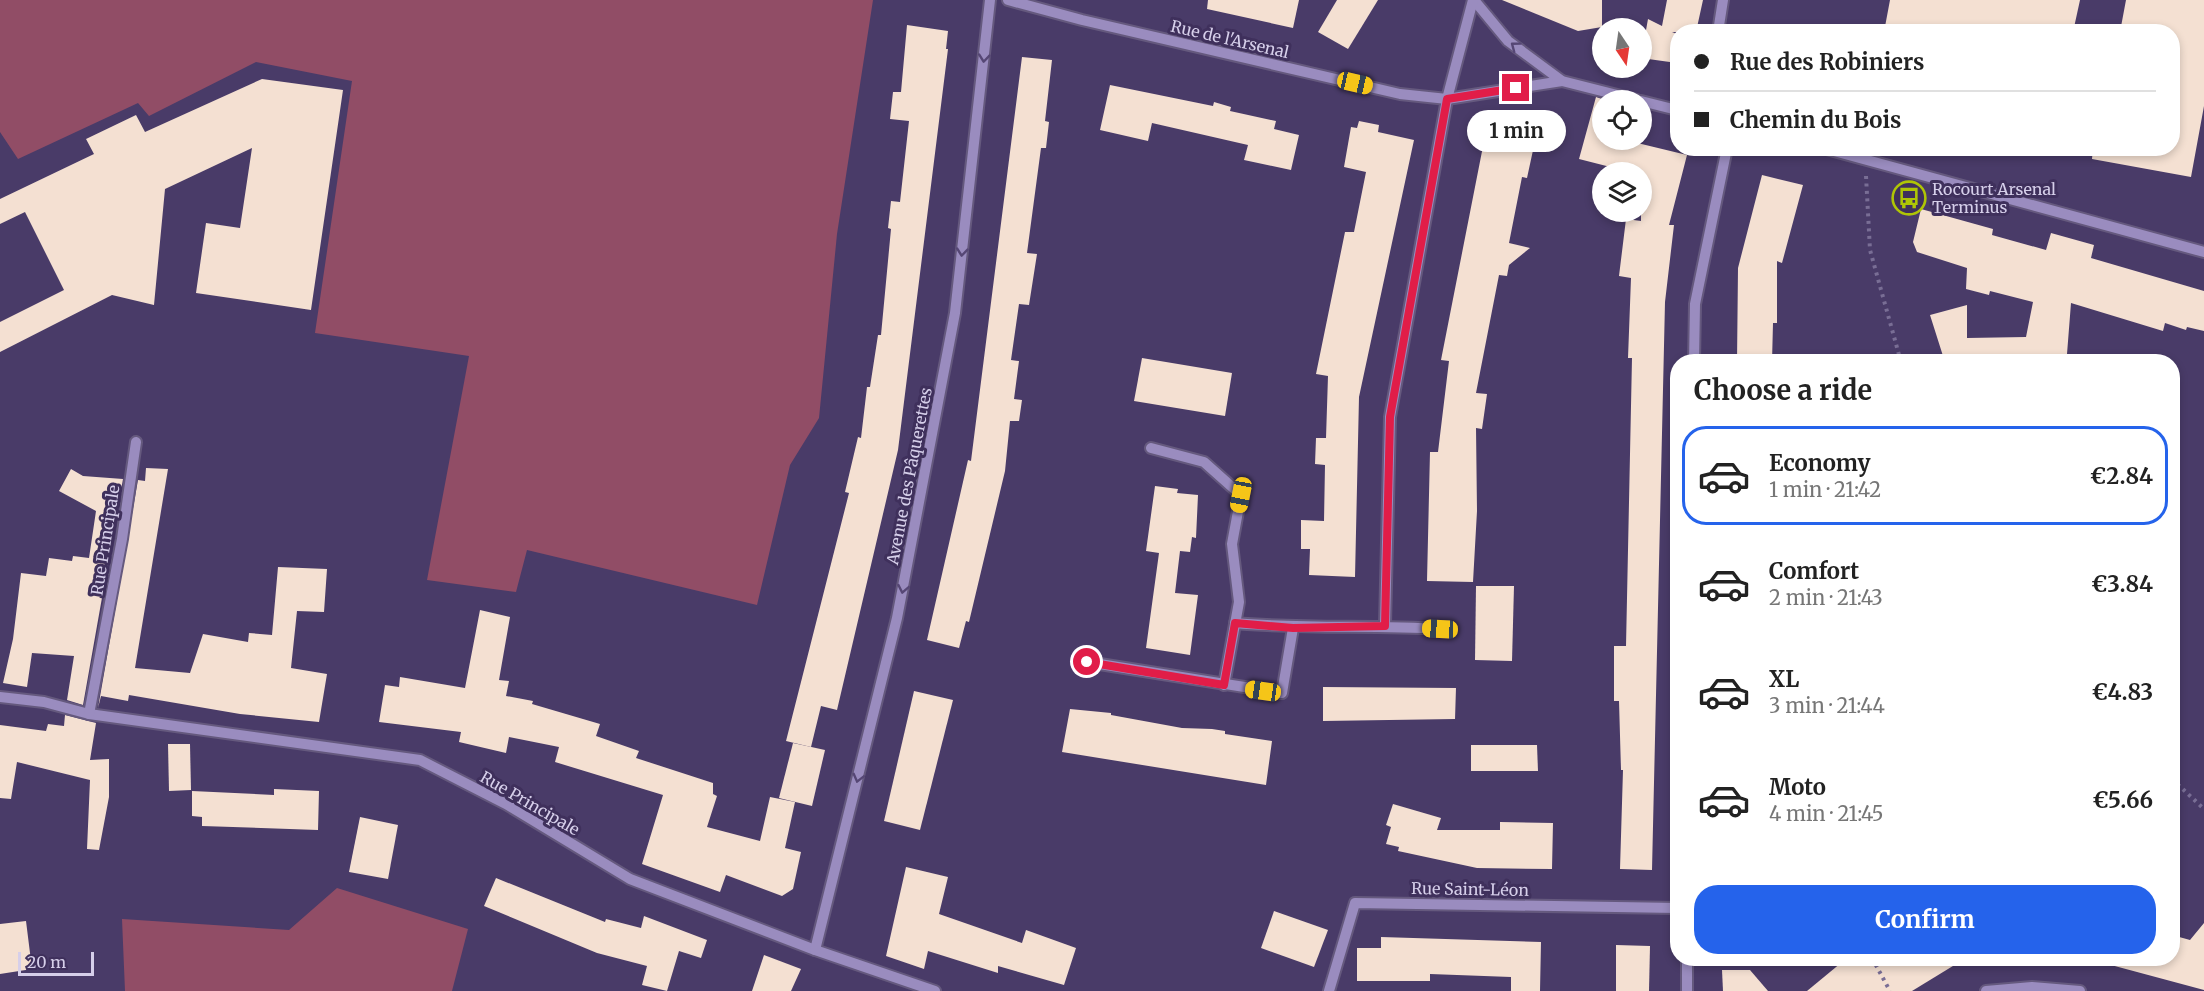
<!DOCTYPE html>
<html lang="en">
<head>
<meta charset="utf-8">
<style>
	:root { --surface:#fff; --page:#f6f6f6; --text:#222; --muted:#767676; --line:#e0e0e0; --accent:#2563eb }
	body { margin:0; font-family:Merriweather,serif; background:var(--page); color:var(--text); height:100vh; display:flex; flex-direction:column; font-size:22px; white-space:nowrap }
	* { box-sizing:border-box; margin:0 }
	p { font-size:20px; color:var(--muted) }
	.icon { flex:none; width:33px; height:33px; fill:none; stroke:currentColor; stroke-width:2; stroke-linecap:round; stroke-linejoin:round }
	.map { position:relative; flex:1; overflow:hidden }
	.drawer { position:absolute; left:1670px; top:354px; width:510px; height:612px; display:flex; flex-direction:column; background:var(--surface); border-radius:24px; box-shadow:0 3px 9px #0003 }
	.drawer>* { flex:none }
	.guide { position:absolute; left:1670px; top:24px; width:510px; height:132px; border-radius:24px; box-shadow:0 3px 9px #0003; display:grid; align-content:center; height:132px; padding:0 24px; background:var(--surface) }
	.needle { width:39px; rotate:167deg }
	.buttons { position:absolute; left:1592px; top:18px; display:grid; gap:12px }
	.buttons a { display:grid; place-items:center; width:60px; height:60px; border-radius:50%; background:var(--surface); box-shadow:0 3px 9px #0003; font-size:30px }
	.scale { position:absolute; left:18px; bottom:15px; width:76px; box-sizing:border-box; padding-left:6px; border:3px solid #d6cfea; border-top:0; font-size:16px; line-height:21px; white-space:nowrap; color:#d6cfea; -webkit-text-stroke:4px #3f305c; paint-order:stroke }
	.end { position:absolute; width:27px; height:27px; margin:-14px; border:8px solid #e11d48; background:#fff; box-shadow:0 0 0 3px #fff }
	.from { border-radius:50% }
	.bubble { position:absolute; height:42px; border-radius:21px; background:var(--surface); box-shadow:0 3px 9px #0003; font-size:20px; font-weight:700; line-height:42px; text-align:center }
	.car { position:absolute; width:18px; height:36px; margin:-18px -9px; border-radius:8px; box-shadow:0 0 4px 2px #0007; background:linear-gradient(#f5c518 24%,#345 0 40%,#f5c518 0 76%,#345 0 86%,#f5c518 0) }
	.guide b { display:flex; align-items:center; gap:21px; height:57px; font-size:22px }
	.guide b+b { border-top:2px solid var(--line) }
	.guide i { width:15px; height:15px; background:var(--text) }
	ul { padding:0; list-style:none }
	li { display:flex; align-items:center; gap:18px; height:99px; margin:0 12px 9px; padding:0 12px; border:3px solid transparent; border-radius:24px }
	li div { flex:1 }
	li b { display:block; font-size:22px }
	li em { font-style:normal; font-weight:700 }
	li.active { border-color:var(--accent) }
	li>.icon { width:54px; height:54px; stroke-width:1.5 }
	h2 { padding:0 24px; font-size:27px; line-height:72px }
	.primary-button { display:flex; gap:12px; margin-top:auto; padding:12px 24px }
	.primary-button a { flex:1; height:69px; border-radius:24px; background:var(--accent); color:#fff; font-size:24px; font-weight:700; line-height:69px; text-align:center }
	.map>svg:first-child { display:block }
</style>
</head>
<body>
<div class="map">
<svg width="2204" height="991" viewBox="0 0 2204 991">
	<rect width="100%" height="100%" fill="#493b68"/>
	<g fill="#914d66">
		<path d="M0 0H873L837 234 819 418 790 465 757 605 527 550 516 592 427 580 469 356 315 333 352 81 256 62 149 116 138 103 18 159 0 132Z"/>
		<path d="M337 888 468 929 452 991H125L122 919 289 930Z"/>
	</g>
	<g fill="#f4e0d2">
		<path d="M1208 0H1299L1293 28 1207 9Z"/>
		<path d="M1337 0H1378L1348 49 1318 32Z"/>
		<path d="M1502 0H1602V27L1578 31Z"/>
		<path d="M1667 0H1703L1696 32H1672L1677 34V63L1641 58 1648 19 1662 26Z"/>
		<path d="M1890 0H2080L2073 32H1884Z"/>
		<path d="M2126 0H2204V106L2191 177 2092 159 2093 148H2172V32H2120Z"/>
		<path d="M907 25 948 31 946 49H948L898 450 837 710 821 706 811 747 786 741 849 493 845 492 858 437 861 438 867 387H870L878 335H881L891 229 888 228 891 201 900 202 909 121 890 119 893 92H901Z"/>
		<path d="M1022 57 1052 60 1045 121 1049 122 1046 148H1041L1027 253 1037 254 1029 305 1019 304 1011 360 1019 361 1014 399 1022 400 1019 421H1010L1005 471 969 622 966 621 959 648 927 640 968 460 971 461Z"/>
		<path d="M262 79 343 90 311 310 196 293 206 223 240 228 252 148 165 189 154 305 112 295 0 352V322L64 290 25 212 0 224V199L94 154 86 139 136 115 145 132Z"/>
		<path d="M1110 85 1213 106 1214 102 1231 107 1230 111 1276 121 1274 129 1299 135 1291 170 1244 160 1248 145 1152 123 1148 141 1100 130Z"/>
		<path d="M1596 97 1602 99V140H1625L1687 155 1669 225H1674L1665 302 1652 870 1620 869 1623 770H1621L1619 701H1614V646H1626L1632 358H1628L1631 278 1619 276 1626 219 1641 221V172H1630L1579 159Z"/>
		<path d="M1359 121 1379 125 1378 132 1414 140 1359 397 1355 577 1309 575 1310 549H1301V520L1324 521 1325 465 1315 464 1316 438H1326L1328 376 1316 374 1345 232H1354L1366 172 1344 167 1351 127 1357 128Z"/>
		<path d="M1486 131 1535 141 1527 178 1522 177 1509 243 1530 248 1509 265 1507 276 1499 275 1476 393 1487 394 1482 429 1476 428 1477 511 1473 582 1427 581 1430 452H1438L1449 361 1441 360Z"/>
		<path d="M1762 175 1803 185 1782 263 1777 261V323H1773L1772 362H1737L1738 268Z"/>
		<path d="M1921 209 1993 229 1992 235 2046 250 2051 233 2094 245 2091 258 2204 291V331L2187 327 2186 330 2165 323 2163 331 2071 303 2067 354H2059L2058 362H1966V359H1955V354L1943 356 1930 315 1967 305V338L2026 337 2033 302 1990 291 1989 295 1966 289 1967 268 1917 252 1913 242Z"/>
		<path d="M1142 358 1232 373 1225 416 1134 401Z"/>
		<path d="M146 468 168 469 135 668 190 673 203 634 248 642 249 633 272 635 278 567 327 569 324 612 297 611 291 668 327 674 319 722 240 714 129 695 128 701 101 696 98 708 138 480 145 481Z"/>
		<path d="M71 469 83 476 123 479 83 705 67 700 74 656 32 653 27 687 3 683 13 639 21 573 46 576 49 558 72 561 73 556 89 558 96 511 59 491Z"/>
		<path d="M1155 486 1178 489 1177 493 1198 495 1196 538 1192 537 1190 552 1180 551 1175 593 1198 595 1190 655 1146 648 1159 553 1146 551Z"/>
		<path d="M1476 586H1514L1512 661 1475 660Z"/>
		<path d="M480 610 510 617 499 680 509 681 506 696 533 701 532 704 600 724 596 736 639 751 636 758 713 783V794L717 796 707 827 760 841 770 797 795 802 785 848 801 852 793 889 782 896 726 875 720 892 642 864 663 795 555 762 559 747 509 737 506 753 459 742 461 732 379 722 385 685 399 687 400 677 465 688Z"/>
		<path d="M1323 687 1456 688 1455 719 1323 721Z"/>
		<path d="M914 691 953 700 920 830 884 821Z"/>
		<path d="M1070 709 1111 713V715L1182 728 1212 729 1225 731V734L1272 741 1266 785 1062 752Z"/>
		<path d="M65 715 96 723 90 760 109 759V797L99 850 87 849 90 780 17 762 11 799 0 798V725L46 731 48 724 64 726Z"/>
		<path d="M793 743 825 750 812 806 779 798Z"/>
		<path d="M168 744H190L191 790 169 791Z"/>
		<path d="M1471 745H1537L1538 771H1471Z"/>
		<path d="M274 789 319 791 318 830 202 826V817L192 816V791L274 795Z"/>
		<path d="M1393 804 1441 818 1437 830H1500V822L1553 823 1552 869 1477 868 1398 851 1399 847 1386 844 1391 827 1386 825Z"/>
		<path d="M360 817 398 825 388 879 349 872Z"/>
		<path d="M906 867 948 877 939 914 1022 943 1026 930 1076 948 1064 985 998 966V973L928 951 924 969 886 956Z"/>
		<path d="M496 878 605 922 606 919 641 928 644 916 707 940 701 958 679 951 667 991 642 985 647 966 597 953 484 906Z"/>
		<path d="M1274 911 1328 930 1314 967 1261 948Z"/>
		<path d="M26 921 32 969 0 974V924Z"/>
		<path d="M2204 923V990L2111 965 2112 958H2172V935L2190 940Z"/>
		<path d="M1381 937 1541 942 1540 991H1511V977L1430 974V981H1357V948H1381Z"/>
		<path d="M1616 945 1650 946 1649 991H1616Z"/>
		<path d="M764 955 801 969 791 991H752Z"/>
		<path d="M1847 958H1966L1912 991H1807Z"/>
		<path d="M1722 970H1750L1768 991H1723Z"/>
	</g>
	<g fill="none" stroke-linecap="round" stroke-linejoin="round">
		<g stroke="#65597e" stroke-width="14">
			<g id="minor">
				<path d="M1008 0 1082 20 1400 94 1447 99 1562 81"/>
				<path d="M1474 0 1508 41 1562 81 1637 100"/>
				<path d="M1718 32 1723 0"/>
				<path d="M1641 101 1677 110"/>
				<path d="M1823 148 2204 252"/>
				<path d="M1694 362 1695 304 1727 148"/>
				<path d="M1151 448 1204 462 1241 495 1232 544 1239 602 1224 685"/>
				<path d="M1235 623C1303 629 1371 625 1440 629"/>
				<path d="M1385 625 1390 417 1447 99 1473 0"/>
				<path d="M1087 662 1282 693 1293 628"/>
				<path d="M0 697 44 702 89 714 420 760 506 804 630 879 815 950 935 991"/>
				<path d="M89 714 122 539 136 442"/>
				<path d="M815 950 897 618 955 313 990 0"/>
				<path d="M1329 991 1355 903 1677 908"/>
				<path d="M1687 991V958"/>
				<path d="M1986 991 2032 987 2080 991"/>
			</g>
		</g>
		<g stroke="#796e95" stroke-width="4" stroke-dasharray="3 4.5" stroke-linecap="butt">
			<path d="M1866 176 1870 250 1901 362"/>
			<path d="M2172 779 2204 809"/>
			<path d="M1872 958 1890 991"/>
		</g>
		<use href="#minor" stroke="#9a8cbf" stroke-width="10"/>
	</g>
	<defs><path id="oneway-chevron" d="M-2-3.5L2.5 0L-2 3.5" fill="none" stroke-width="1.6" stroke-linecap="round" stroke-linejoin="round" transform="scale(1.5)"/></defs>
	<g stroke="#564775">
		<use href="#oneway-chevron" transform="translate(1515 46) rotate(-143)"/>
		<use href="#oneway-chevron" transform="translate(984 58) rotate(96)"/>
		<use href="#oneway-chevron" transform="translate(962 252) rotate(96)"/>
		<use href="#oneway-chevron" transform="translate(903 589) rotate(101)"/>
		<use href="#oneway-chevron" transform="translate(858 778) rotate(104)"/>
	</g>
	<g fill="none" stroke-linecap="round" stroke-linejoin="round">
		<path stroke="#e11d48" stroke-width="8" d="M1087 662 1224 685 1235 623 1293 628 1385 626 1390 417 1447 99 1516 88"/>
	</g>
	<defs>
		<g id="bus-ring" transform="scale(1.725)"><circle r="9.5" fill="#3f305c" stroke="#afc505" stroke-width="1.5"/><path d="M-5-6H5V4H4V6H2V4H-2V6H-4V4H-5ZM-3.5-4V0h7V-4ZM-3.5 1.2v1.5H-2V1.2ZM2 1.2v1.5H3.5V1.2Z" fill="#afc505"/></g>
	</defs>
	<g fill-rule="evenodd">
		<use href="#bus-ring" x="1909" y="198"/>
	</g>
	<g text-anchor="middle" stroke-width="6" stroke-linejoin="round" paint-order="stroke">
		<g font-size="16" fill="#d6cfea" stroke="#3f305c">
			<text transform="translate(1230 39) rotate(13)" y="6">Rue de l'Arsenal</text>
			<text transform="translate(909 476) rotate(-79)" y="6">Avenue des Pâquerettes</text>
			<text transform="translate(105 540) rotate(-81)" y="6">Rue Principale</text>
			<text transform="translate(530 803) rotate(30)" y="6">Rue Principale</text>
			<text transform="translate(1470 889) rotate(1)" y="6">Rue Saint-Léon</text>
		</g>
		<g font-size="16" fill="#d6cfea" stroke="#3f305c" text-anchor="start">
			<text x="1932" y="195">Rocourt Arsenal<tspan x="1932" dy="18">Terminus</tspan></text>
		</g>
	</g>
</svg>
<div class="buttons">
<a><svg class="needle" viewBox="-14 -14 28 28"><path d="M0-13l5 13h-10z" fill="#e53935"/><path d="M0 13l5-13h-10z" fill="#767676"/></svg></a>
<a><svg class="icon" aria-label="locate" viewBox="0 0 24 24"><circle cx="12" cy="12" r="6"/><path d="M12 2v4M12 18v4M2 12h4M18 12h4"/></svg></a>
<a><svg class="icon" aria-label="layers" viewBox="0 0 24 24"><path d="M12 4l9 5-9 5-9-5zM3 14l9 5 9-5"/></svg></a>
</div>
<div class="scale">20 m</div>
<i class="end from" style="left:1087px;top:662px"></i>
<i class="end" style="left:1516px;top:88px"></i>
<div class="bubble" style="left:1467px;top:110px;width:99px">1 min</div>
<i class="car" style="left:1355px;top:83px;rotate:103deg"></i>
<i class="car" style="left:1241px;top:495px;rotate:191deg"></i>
<i class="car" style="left:1440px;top:629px;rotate:273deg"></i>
<i class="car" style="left:1263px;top:691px;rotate:278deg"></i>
<div class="guide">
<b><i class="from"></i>Rue des Robiniers</b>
<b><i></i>Chemin du Bois</b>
</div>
<section class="drawer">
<h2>Choose a ride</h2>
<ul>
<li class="active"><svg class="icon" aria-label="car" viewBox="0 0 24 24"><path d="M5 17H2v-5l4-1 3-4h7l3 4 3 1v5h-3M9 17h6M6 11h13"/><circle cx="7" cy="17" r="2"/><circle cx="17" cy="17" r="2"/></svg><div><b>Economy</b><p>1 min · 21:42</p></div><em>€2.84</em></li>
<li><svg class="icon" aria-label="car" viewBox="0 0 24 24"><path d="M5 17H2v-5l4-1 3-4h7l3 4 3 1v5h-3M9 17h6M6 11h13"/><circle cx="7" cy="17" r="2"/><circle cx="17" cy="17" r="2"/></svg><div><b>Comfort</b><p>2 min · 21:43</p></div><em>€3.84</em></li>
<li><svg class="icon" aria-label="car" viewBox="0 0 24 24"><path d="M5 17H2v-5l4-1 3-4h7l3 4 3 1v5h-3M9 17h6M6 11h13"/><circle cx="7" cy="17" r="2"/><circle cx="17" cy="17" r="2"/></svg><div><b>XL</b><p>3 min · 21:44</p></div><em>€4.83</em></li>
<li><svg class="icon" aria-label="car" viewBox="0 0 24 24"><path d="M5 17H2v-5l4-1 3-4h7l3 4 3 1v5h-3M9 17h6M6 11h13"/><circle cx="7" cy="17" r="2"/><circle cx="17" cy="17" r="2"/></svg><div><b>Moto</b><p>4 min · 21:45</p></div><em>€5.66</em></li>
</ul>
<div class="primary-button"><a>Confirm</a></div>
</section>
</div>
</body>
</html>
